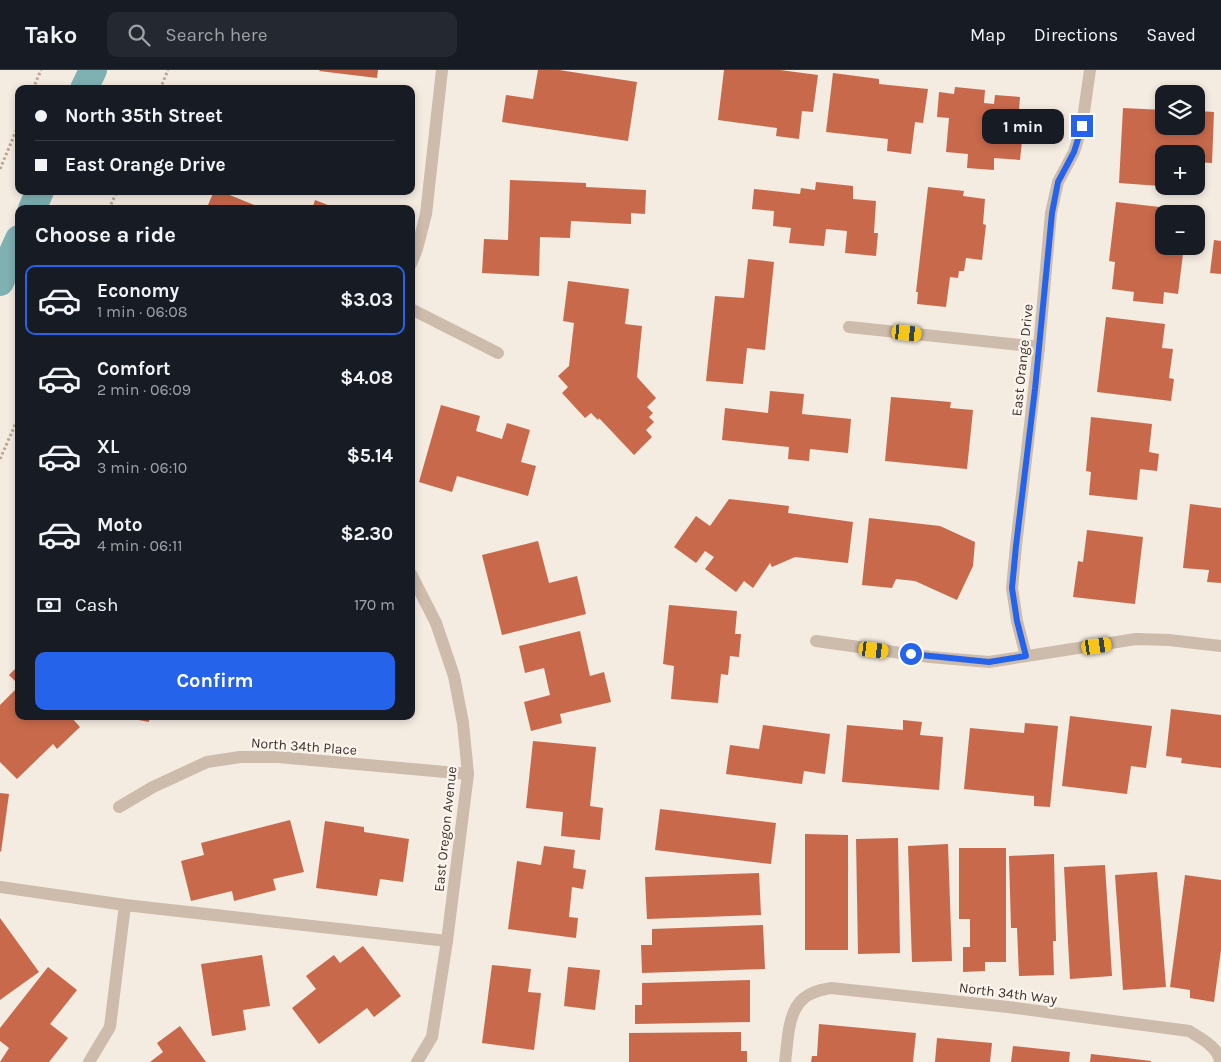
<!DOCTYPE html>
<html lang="en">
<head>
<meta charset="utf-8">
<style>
	:root { --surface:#171b24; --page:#242831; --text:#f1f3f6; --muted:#9ea1a6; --line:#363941; --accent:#2563eb }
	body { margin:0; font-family:Karla,sans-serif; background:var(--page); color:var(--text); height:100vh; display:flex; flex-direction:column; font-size:19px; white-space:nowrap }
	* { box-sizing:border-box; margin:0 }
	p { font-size:16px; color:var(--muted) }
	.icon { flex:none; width:28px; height:28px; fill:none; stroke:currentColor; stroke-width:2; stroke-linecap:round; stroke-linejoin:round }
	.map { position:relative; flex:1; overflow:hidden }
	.details { position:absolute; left:15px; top:135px; width:400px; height:515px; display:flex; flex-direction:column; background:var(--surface); border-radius:10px; box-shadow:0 2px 8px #0003 }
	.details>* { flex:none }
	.top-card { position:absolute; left:15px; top:15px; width:400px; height:110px; border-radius:10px; box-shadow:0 2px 8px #0003; display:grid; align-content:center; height:110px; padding:0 20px; background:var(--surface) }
	.fabs { position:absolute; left:1155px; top:15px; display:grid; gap:10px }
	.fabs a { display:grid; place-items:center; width:50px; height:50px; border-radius:10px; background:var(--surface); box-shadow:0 2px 8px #0003; font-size:25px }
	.end { position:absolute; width:22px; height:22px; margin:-11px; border:6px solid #2563eb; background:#fff; box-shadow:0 0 0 2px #fff }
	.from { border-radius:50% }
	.bubble { position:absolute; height:35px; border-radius:10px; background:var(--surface); box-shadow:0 2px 8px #0003; font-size:16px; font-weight:700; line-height:35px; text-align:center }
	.car { position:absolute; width:15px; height:30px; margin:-15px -8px; border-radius:6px; box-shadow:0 0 4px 1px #0007; background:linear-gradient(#f5c518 24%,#345 0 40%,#f5c518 0 76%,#345 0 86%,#f5c518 0) }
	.top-card b { display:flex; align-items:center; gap:18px; height:48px; font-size:19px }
	.top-card b+b { border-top:1px solid var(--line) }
	.top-card i { width:12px; height:12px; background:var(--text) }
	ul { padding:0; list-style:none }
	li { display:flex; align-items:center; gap:15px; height:70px; margin:0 10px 8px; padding:0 10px; border:2px solid transparent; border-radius:10px }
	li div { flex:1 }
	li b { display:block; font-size:19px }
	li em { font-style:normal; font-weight:700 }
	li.active { border-color:var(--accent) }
	li>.icon { width:45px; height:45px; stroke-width:1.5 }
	h2 { padding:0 20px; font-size:22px; line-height:60px }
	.pay { display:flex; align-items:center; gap:12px; height:55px; padding:0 20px; font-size:19px }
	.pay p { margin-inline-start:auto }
	.action { display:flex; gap:10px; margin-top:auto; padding:10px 20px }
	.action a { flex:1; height:58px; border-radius:10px; background:var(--accent); color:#fff; font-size:20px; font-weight:700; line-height:58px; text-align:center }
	header { display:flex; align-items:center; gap:30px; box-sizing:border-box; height:70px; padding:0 25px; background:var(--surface); border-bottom:1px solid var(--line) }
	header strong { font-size:24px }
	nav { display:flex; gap:28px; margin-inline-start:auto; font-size:18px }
	.search { width:350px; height:45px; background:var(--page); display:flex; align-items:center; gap:12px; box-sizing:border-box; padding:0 18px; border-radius:10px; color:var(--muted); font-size:19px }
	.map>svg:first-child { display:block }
</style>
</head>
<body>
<header>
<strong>Tako</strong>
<div class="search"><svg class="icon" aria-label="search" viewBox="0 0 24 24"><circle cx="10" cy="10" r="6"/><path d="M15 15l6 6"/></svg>Search here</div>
<nav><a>Map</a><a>Directions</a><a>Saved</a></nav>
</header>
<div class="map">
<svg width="1221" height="992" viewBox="0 0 1221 992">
	<rect width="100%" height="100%" fill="#f4ebe1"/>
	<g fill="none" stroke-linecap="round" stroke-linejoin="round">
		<g stroke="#7fb0b2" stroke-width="28">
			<path d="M84 19 93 0"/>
			<path d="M32 139 40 121"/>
			<path d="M0 212 19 169"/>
		</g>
	</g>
	<g fill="#c8694b">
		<path d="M320 0H378L377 8 319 1Z"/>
		<path d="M538 0H559L637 12 628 71 502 52 506 25 533 29Z"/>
		<path d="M724 0H780L818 5 813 42 802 41 799 69 776 66 777 58 718 50Z"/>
		<path d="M833 3 879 9V14L928 19 923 53 915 52 911 84 887 81 888 69 826 62Z"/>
		<path d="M273 15 292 18V19H273Z"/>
		<path d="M955 17 985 20 984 33 994 34 995 25 1020 27 1018 52H1024L1020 90 994 88V100L967 98 968 84 946 82 949 48 937 47 939 22 954 24Z"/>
		<path d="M1123 38 1164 40V56H1196V41L1214 42 1212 93 1196 92V84H1164V106L1160 105V116L1119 113Z"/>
		<path d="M510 110 586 113V117L646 120 645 144 631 143V154L571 151 570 168 540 167 539 206 482 203 484 169 508 170Z"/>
		<path d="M816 112 853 116V129L876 131 874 163H878L876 186 845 183 847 161 826 159 824 176 789 173 791 158 773 156 774 141 752 139 754 119 800 124 801 118 815 120Z"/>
		<path d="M928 117 964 121 963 126 985 129 983 154 986 155 982 190 966 188 964 201H959L958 208 950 207 946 237 917 234 918 222H916Z"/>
		<path d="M214 121H220L264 139H218L208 135Z"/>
		<path d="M315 130 338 139H312Z"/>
		<path d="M1116 132 1177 139V144H1164V176H1184L1178 224 1164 222 1163 234 1133 231 1134 222 1112 219 1115 192 1109 191Z"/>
		<path d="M1214 170 1221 171V204L1210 203Z"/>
		<path d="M748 189 774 192 765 280 747 278 743 314 706 311 715 226 744 228Z"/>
		<path d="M568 211 629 219 625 254 642 256 637 307 656 328 647 337 653 343 649 347 654 352 646 360 652 367 634 385 599 348 598 350 591 343 585 348 562 323 568 317 558 306 569 296 574 253 563 251Z"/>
		<path d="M1106 247 1165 254 1162 278 1173 279 1169 308 1174 309 1171 331 1097 322Z"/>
		<path d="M770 321 804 324 802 344 851 349 848 383 810 379 809 391 788 389 789 377 722 370 725 338 768 343Z"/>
		<path d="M891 327 951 332 950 338 973 340 967 399 885 391Z"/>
		<path d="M441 335 480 346 476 361 502 369 507 353 530 360 521 392 536 396 528 426 457 406 452 422 419 412Z"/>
		<path d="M1091 347 1152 354 1149 382 1159 384 1157 401 1140 399 1137 430 1089 425 1091 402 1086 401Z"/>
		<path d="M729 429 789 436 788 443 853 452 848 493 795 487 772 497 770 493 753 518 744 511 736 522 705 499 714 487 705 481 696 493 674 477 696 446 710 456Z"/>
		<path d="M1190 434 1221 438V513L1207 512 1209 500 1183 498Z"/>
		<path d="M869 448 940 456 975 472 973 496 957 530 915 511 896 509 892 518 862 515Z"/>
		<path d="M1087 460 1143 467 1135 534 1073 527 1078 491 1083 492Z"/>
		<path d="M538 471 549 513 577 506 586 544 502 565 482 485Z"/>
		<path d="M669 535 737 541 735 564H741L739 587 730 586 728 605 721 604 718 633 671 629 674 596 663 594Z"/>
		<path d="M580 561 590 606 604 602 611 632 560 644 562 653 531 661 524 632 550 625 544 598 525 603 519 576Z"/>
		<path d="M19 595V615L9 605Z"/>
		<path d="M19 616V646H70L80 657 57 679 53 674 17 709 0 692V635Z"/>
		<path d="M1171 639 1221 645V698L1181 693 1182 688 1166 686Z"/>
		<path d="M117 646H150L149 652Z"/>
		<path d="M336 646H357V650Z"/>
		<path d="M1070 646 1152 656 1146 698 1131 696 1127 724 1062 716Z"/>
		<path d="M903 650 922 652 920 665 943 667 939 720 842 712 847 655 903 660Z"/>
		<path d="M1025 653 1058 656 1050 737 1034 736V726L964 719 970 658 1024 663Z"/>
		<path d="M763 655 830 664 825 704 804 701 802 714 726 704 730 675 759 679Z"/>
		<path d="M533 671 596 677 590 736 603 738 600 770 561 766 563 742 526 738Z"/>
		<path d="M0 723 9 724 1 782 0 781Z"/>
		<path d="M660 739 776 753 771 794 655 780Z"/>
		<path d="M290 750 304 802 273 809 276 820 234 831 232 821 191 831 181 791 204 785 201 773Z"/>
		<path d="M325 751 364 757V762L409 769 403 812 380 809 377 826 316 818Z"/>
		<path d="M805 764 848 765V880H805Z"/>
		<path d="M898 768 900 883 858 884 856 769Z"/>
		<path d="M948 774 952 891 912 892 908 776Z"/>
		<path d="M544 776 575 780 573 798 586 800 583 819 572 817 569 847 578 848 576 868 508 859 517 791 541 795Z"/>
		<path d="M959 778H1006V892H985V901L963 902V877H970V849H959Z"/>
		<path d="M1054 784 1056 871H1053L1054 905 1019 906 1017 858H1011L1009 786Z"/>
		<path d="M1105 795 1112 906 1070 909 1064 797Z"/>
		<path d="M1157 802 1166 917 1123 920 1115 805Z"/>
		<path d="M759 803 761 845 647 849 645 807Z"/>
		<path d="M1185 805 1221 810V880L1214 932 1190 928V920L1170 917Z"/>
		<path d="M0 848 39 902 0 930Z"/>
		<path d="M763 855 765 899 642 903 641 875H652V859Z"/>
		<path d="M363 876 401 926 374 947 367 938 319 974 292 938 316 919 306 906 334 885 340 893Z"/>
		<path d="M262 885 270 936 243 940 246 960 212 966 201 894Z"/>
		<path d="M492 895 531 899 528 922 541 923 534 980 482 973Z"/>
		<path d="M48 897 77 920 50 954 68 968 49 992H0L9 978 0 971V958Z"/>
		<path d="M568 897 600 900 595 940 564 936Z"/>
		<path d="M750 910V952L635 954V935H642V913Z"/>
		<path d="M819 954 916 963 913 992H811L812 986H817Z"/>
		<path d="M180 956 206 992H150L163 982 157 973Z"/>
		<path d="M741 962V981H747V992H629V963Z"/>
		<path d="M937 968 992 973 990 992H935Z"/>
		<path d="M1013 976 1070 982 1069 992H1011Z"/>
		<path d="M1091 984 1151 991V992H1090Z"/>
	</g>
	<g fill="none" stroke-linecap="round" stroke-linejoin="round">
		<g stroke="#b9a596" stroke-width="3" stroke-dasharray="2.5 2.5" stroke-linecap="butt">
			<path d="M33 19 41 0"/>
			<path d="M160 19 168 0"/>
			<path d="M0 99 19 54"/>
			<path d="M109 139 117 121"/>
			<path d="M0 389 19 346"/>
		</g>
		<g stroke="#cdbbac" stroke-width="12">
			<path d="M411 194 417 179 426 144 442 0"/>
			<path d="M411 239 498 283"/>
			<path d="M849 257 1039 277"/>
			<path d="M411 504 436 553 454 606 463 653 468 704 447 871 432 967 417 992"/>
			<path d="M816 571 930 587 989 592 1136 569 1169 570 1221 576"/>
			<path d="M1026 586 1017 551 1012 518 1016 476 1039 277 1051 143 1058 112 1074 82 1082 56 1090 0"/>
			<path d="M119 737 153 717 207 692 240 687H278L468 704"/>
			<path d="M0 817 125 835 447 871"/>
			<path d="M89 992 110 957 125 835"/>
			<path d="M785 992C788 972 787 942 804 928 812 921 822 920 831 918L1008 937 1189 961C1200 968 1219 977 1220 992"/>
		</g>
	</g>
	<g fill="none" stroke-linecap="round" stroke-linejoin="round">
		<path stroke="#2563eb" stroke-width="6" d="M911 584 989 592 1026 586 1017 551 1012 518 1016 476 1035 319 1052 143 1058 112 1074 82 1082 56"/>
	</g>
	<g text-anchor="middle" stroke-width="4.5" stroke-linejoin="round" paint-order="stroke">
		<g font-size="14" fill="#3b302b" stroke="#fbf5ee">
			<text transform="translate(1022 290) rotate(-84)" y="5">East Orange Drive</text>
			<text transform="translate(304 676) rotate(4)" y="5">North 34th Place</text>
			<text transform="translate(445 759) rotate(-84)" y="5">East Oregon Avenue</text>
			<text transform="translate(1008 923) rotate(7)" y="5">North 34th Way</text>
		</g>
	</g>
</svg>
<div class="fabs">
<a><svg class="icon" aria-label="layers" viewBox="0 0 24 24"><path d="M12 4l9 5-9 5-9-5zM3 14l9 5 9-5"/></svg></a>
<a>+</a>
<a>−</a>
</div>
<i class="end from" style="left:911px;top:584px"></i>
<i class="end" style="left:1082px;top:56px"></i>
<div class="bubble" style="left:982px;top:39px;width:82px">1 min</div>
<i class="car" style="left:907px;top:263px;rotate:96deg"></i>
<i class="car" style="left:1097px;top:576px;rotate:81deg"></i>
<i class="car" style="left:874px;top:580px;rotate:97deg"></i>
<div class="top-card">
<b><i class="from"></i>North 35th Street</b>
<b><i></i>East Orange Drive</b>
</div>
<section class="details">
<h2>Choose a ride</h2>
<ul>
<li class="active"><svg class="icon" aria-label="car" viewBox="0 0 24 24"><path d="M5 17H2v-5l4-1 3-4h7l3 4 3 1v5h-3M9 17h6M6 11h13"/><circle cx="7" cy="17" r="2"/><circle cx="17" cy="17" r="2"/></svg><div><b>Economy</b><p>1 min · 06:08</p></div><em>$3.03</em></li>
<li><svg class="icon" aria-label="car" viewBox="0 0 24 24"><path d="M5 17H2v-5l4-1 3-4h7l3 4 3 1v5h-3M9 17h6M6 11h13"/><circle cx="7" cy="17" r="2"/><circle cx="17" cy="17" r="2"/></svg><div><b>Comfort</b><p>2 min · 06:09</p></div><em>$4.08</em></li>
<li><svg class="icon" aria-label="car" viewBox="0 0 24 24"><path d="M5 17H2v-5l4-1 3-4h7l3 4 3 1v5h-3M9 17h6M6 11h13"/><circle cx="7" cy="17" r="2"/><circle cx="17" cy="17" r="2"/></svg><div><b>XL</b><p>3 min · 06:10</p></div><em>$5.14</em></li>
<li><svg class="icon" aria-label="car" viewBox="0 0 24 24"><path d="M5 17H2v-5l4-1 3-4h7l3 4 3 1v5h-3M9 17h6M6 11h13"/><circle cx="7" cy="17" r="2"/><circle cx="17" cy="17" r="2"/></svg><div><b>Moto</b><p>4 min · 06:11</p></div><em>$2.30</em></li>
</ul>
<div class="pay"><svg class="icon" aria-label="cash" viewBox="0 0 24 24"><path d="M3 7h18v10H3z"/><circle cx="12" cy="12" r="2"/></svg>Cash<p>170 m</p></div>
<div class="action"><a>Confirm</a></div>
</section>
</div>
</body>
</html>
